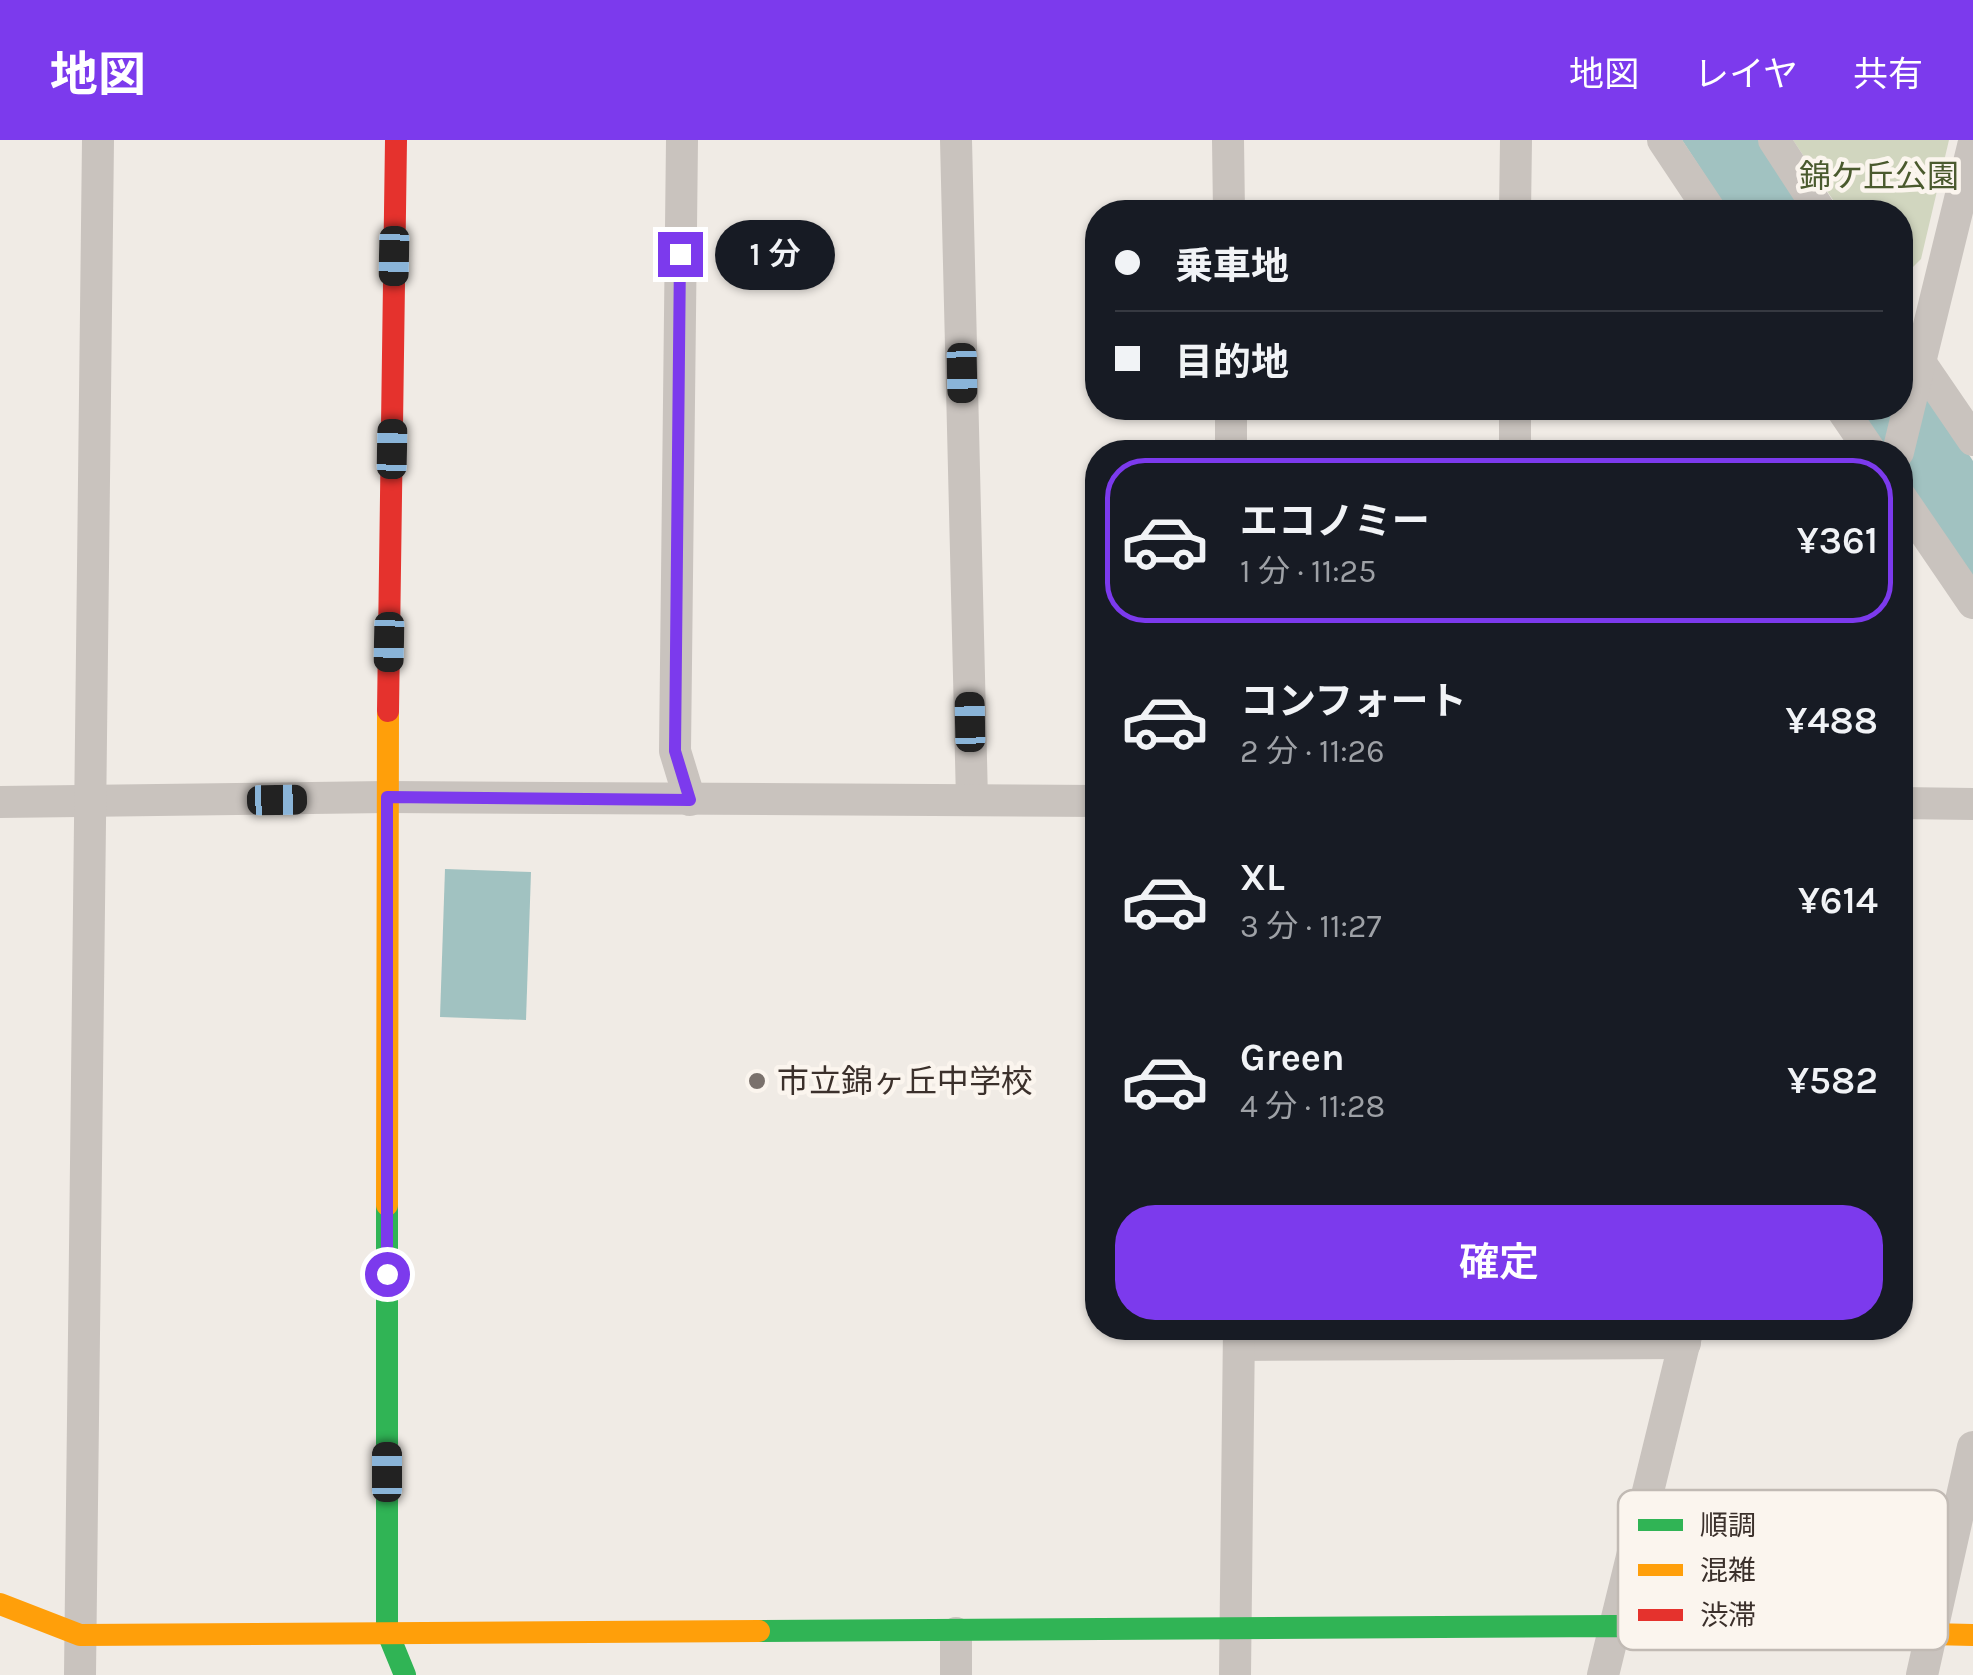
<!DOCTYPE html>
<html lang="ja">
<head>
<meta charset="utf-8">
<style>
	:root { --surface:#171b24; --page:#20242c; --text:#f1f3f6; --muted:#9ea1a6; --line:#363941; --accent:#7c3aed }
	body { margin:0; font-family:Karla,"Noto Sans JP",sans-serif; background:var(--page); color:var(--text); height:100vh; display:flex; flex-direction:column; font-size:38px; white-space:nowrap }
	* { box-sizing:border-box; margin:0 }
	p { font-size:32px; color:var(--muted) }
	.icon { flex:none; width:55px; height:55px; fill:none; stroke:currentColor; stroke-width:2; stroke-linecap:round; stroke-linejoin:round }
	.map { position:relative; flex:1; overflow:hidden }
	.details { position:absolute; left:1085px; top:300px; width:828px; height:900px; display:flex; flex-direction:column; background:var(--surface); border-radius:40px; box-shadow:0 2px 8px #0004 }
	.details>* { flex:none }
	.banner { position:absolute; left:1085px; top:60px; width:828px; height:220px; border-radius:40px; box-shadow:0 2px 8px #0004; display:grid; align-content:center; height:220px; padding:0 30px; background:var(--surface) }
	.end { position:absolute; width:45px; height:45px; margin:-22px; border:12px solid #7c3aed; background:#fff; box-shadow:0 0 0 5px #fff }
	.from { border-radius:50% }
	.bubble { position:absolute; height:70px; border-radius:35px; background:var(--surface); box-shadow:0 2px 8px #0004; font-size:32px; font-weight:600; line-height:70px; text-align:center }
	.car { position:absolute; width:30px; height:60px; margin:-30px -15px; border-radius:12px; box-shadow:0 0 8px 2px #0007; background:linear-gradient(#222 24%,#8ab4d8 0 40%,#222 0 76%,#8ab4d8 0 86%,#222 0) }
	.banner b { display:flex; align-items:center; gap:35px; height:95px; font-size:38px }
	.banner b+b { border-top:2px solid var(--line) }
	.banner i { width:25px; height:25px; background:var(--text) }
	ul { padding:18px 0 0; list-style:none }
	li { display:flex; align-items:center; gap:30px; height:165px; margin:0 20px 15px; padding:0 10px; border:5px solid transparent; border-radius:40px }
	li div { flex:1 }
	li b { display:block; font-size:38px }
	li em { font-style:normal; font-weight:600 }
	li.active { border-color:var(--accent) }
	li>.icon { width:90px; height:90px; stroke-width:1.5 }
	.button { display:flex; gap:20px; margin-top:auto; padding:20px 30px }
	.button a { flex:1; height:115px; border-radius:40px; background:var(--accent); color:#fff; font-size:40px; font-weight:600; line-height:115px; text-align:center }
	header { display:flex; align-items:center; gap:60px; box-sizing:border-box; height:140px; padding:0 50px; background:var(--accent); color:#fff }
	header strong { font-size:48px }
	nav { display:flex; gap:55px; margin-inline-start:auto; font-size:35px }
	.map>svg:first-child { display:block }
</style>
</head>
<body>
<header>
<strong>地図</strong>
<nav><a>地図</a><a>レイヤ</a><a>共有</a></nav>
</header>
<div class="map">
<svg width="1973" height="1535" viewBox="0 0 1973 1535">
	<rect width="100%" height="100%" fill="#f0ebe5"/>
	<path fill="#d1d6bf" d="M1793 0H1949L1921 119 1900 140V72H1841Z"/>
	<g fill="#a1c2c1">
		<path d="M1682 0H1761L1810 72H1729Z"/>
		<path d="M1900 209 1973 321V436L1900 330V312H1888L1859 268H1900Z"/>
		<path d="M445 729 531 732 526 880 440 877Z"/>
	</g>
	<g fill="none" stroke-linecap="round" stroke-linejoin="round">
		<g stroke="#c9c3be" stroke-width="32">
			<path d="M682 0 675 611 690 660"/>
			<path d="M956 0 972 660"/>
			<path d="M1228 0 1229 72"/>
			<path d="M1663 0 1711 72"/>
			<path d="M1774 0 1821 72"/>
			<path d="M1515 72 1516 0"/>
			<path d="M1900 193 1973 300"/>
			<path d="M1231 268V312"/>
			<path d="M1841 268 1871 312"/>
			<path d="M1515 312V268"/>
			<path d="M1898 312 1973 6"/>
			<path d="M1900 356 1973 463"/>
			<path d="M0 662 387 657 1098 661"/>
			<path d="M1900 663 1973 664"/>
			<path d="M1239 1205 1685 1203"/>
			<path d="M80 1535 98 0"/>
			<path d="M956 1535V1493"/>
			<path d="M1235 1535 1239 1188"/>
			<path d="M1603 1535 1688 1188"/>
			<path d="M1922 1535 1973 1307"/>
		</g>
		<g stroke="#30b455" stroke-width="22">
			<path d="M387 1065V1491L405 1535"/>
			<path d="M759 1491 1615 1486 1762 1490"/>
		</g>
		<g stroke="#ff9f0a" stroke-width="22">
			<path d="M387 1065 388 571"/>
			<path d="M0 1464 80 1495 759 1491"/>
			<path d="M1762 1490 1973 1495"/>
		</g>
		<path stroke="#e5322d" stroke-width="22" d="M388 571 396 0"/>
	</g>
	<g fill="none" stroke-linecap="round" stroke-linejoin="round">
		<path stroke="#7c3aed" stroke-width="12" d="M387 1134V657L690 660 675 611 680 114"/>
	</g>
	<circle fill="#7a716c" stroke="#fbf5ee" stroke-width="4" cx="757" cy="941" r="10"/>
	<g text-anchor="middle" stroke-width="9" stroke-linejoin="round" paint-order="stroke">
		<g font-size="32" fill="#4a5a2e" stroke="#fbf5ee">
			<text x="1879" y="47">錦ケ丘公園</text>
		</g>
		<g font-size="32" fill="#3b302b" stroke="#fbf5ee" text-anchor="start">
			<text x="777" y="952">市立錦ヶ丘中学校</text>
		</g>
	</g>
	<rect x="1618" y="1350" width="330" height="160" rx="15" fill="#fbf5ee" stroke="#c1bab4" stroke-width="2.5"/>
	<rect x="1638" y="1379" width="45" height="12" fill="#30b455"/>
	<rect x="1638" y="1424" width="45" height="12" fill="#ff9f0a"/>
	<rect x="1638" y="1469" width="45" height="12" fill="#e5322d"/>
	<g font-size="28" fill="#3b302b">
		<text x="1700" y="1395">順調</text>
		<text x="1700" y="1440">混雑</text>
		<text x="1700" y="1485">渋滞</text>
	</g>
</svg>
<i class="end from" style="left:387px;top:1134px"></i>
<i class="end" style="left:680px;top:114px"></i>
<div class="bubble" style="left:715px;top:80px;width:120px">1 分</div>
<i class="car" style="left:394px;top:116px;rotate:181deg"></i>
<i class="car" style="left:962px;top:233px;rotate:179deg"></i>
<i class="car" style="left:392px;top:309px;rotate:1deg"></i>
<i class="car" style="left:389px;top:502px;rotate:181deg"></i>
<i class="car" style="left:970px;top:582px;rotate:359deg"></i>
<i class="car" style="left:277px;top:660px;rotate:89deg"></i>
<i class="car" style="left:387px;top:1332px;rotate:0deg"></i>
<div class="banner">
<b><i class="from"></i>乗車地</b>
<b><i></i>目的地</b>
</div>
<section class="details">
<ul>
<li class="active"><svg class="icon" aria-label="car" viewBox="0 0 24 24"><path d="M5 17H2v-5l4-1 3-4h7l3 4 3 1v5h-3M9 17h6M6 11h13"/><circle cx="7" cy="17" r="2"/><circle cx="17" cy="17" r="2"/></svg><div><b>エコノミー</b><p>1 分 · 11:25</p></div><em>¥361</em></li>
<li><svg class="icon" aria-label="car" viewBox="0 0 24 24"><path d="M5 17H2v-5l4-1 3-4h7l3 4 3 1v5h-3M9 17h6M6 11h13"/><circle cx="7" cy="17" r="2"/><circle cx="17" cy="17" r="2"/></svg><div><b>コンフォート</b><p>2 分 · 11:26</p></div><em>¥488</em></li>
<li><svg class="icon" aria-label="car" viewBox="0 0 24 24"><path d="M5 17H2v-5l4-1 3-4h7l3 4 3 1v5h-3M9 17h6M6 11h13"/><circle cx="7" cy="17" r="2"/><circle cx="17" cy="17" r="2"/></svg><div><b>XL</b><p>3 分 · 11:27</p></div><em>¥614</em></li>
<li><svg class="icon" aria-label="car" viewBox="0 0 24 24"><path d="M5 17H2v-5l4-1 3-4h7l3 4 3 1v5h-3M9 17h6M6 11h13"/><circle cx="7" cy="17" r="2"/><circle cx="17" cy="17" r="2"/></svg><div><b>Green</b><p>4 分 · 11:28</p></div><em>¥582</em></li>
</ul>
<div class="button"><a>確定</a></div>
</section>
</div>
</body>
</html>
